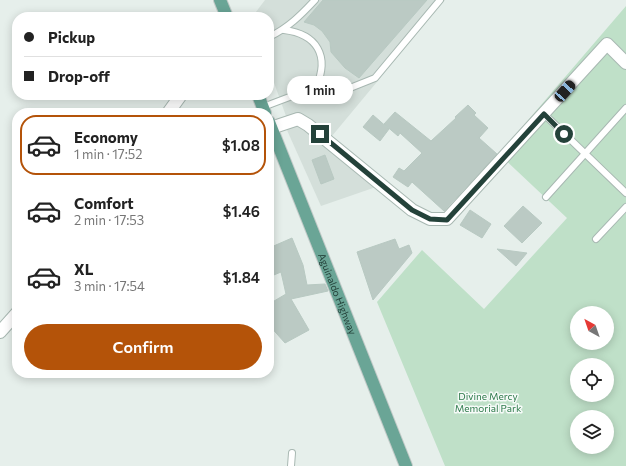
<!DOCTYPE html>
<html lang="en">
<head>
<meta charset="utf-8">
<style>
	:root { --surface:#fff; --page:#f6f6f6; --text:#222; --muted:#767676; --line:#e0e0e0; --accent:#b45309 }
	body { margin:0; font-family:Commissioner,sans-serif; background:var(--page); color:var(--text); height:100vh; display:flex; flex-direction:column; font-size:15px; white-space:nowrap }
	* { box-sizing:border-box; margin:0 }
	p { font-size:13px; color:var(--muted) }
	.icon { flex:none; width:22px; height:22px; fill:none; stroke:currentColor; stroke-width:2; stroke-linecap:round; stroke-linejoin:round }
	.map { position:relative; flex:1; overflow:hidden }
	.side { position:absolute; left:12px; top:108px; width:262px; height:270px; display:flex; flex-direction:column; background:var(--surface); border-radius:16px; box-shadow:0 2px 10px #0003 }
	.side>* { flex:none }
	.hud { position:absolute; left:12px; top:12px; width:262px; height:88px; border-radius:16px; box-shadow:0 2px 10px #0003; display:grid; align-content:center; height:88px; padding:0 12px; background:var(--surface) }
	.needle { width:26px; rotate:320deg }
	.controls { position:absolute; left:570px; top:306px; display:grid; gap:8px }
	.controls a { display:grid; place-items:center; width:44px; height:44px; border-radius:50%; background:var(--surface); box-shadow:0 2px 10px #0003; font-size:20px }
	.end { position:absolute; width:18px; height:18px; margin:-9px; border:5px solid #24423a; background:#fff; box-shadow:0 0 0 2px #fff }
	.from { border-radius:50% }
	.bubble { position:absolute; height:28px; border-radius:14px; background:var(--surface); box-shadow:0 2px 10px #0003; font-size:13px; font-weight:600; line-height:28px; text-align:center }
	.car { position:absolute; width:12px; height:24px; margin:-12px -6px; border-radius:5px; box-shadow:0 0 3px 1px #0007; background:linear-gradient(#222 24%,#8ab4d8 0 40%,#222 0 76%,#8ab4d8 0 86%,#222 0) }
	.hud b { display:flex; align-items:center; gap:14px; height:38px; font-size:15px }
	.hud b+b { border-top:1px solid var(--line) }
	.hud i { width:10px; height:10px; background:var(--text) }
	ul { padding:7px 0 0; list-style:none }
	li { display:flex; align-items:center; gap:12px; height:60px; margin:0 8px 6px; padding:0 4px; border:2px solid transparent; border-radius:16px }
	li div { flex:1 }
	li b { display:block; font-size:15px }
	li em { font-style:normal; font-weight:600 }
	li.selected { border-color:var(--accent) }
	li>.icon { width:36px; height:36px; stroke-width:1.5 }
	.primary-button { display:flex; gap:8px; margin-top:auto; padding:8px 12px }
	.primary-button a { flex:1; height:46px; border-radius:24px; background:var(--accent); color:#fff; font-size:16px; font-weight:600; line-height:46px; text-align:center }
	.map>svg:first-child { display:block }
</style>
</head>
<body>
<div class="map">
<svg width="626" height="466" viewBox="0 0 626 466">
	<rect width="100%" height="100%" fill="#e6efeb"/>
	<g fill="#d4dfda">
		<path d="M265 0H445L332 136 309 119 298 114 286 116 269 69V17H252Z"/>
		<path d="M295 124 302 126 376 187 321 206 286 128Z"/>
	</g>
	<path fill="#bfe0c8" fill-rule="evenodd" d="M626 6V466H445L377 302 422 250 484 309 567 218 499 154ZM577 313H607V343H577ZM577 365H607V395H577ZM577 417H607V447H577Z"/>
	<g fill="#bbcac4" stroke="#b8c9c2">
		<path d="M323 0H427L359 78 345 68 331 52 330 42 322 31 314 25 304 22Z"/>
		<path d="M468 105 476 113 474 115 488 128 479 138 497 154 444 211 412 182 408 187 393 177 399 168 404 171 422 153 400 133 398 136 384 124 395 112 431 141 456 118 455 117Z"/>
		<path d="M373 115 389 129 380 141 363 127Z"/>
		<path d="M325 155 334 179 321 184 312 160Z"/>
		<path d="M523 206 542 223 522 243 504 226Z"/>
		<path d="M470 210 491 224 482 238 460 225Z"/>
		<path d="M292 238 303 265 307 285 325 284 328 291 291 299 309 330 285 343 269 325V304L286 294 281 272 269 277V248Z"/>
		<path d="M395 239 399 249 409 245 412 253 373 300 357 252Z"/>
		<path d="M497 249 527 253 516 266Z"/>
	</g>
	<g fill="none" stroke-linecap="round" stroke-linejoin="round">
		<g stroke="#a8b8b2" stroke-width="8">
			<g id="service">
				<path d="M284 30C317 34 330 56 316 87"/>
				<path d="M269 37C288 28 301 15 315 0"/>
				<path d="M263 107 316 87 350 88 375 78 440 0"/>
				<path d="M544 114 626 193"/>
				<path d="M546 197 626 108"/>
				<path d="M596 239 626 207"/>
				<path d="M291 466 292 453"/>
			</g>
		</g>
		<g stroke="#a8b8b2" stroke-width="14">
			<g id="minor">
				<path d="M168 113 181 95"/>
				<path d="M271 128 298 119 308 125 412 210 430 219H447L607 44 626 63"/>
				<path d="M0 332 17 313"/>
			</g>
		</g>
		<g stroke="#c2cac8" stroke-width="14">
			<g id="primary">
				<path d="M220 0 227 17"/>
				<path d="M258 95 265 113"/>
				<path id="s1" d="M269 122 406 466"/>
			</g>
		</g>
		<use href="#service" stroke="#fff" stroke-width="6"/>
		<use href="#minor" stroke="#fff" stroke-width="12"/>
		<use href="#primary" stroke="#6aa596" stroke-width="12"/>
	</g>
	<g fill="none" stroke-linecap="round" stroke-linejoin="round">
		<path stroke="#24423a" stroke-width="5" d="M320 134 412 210 430 219 447 220 544 114 564 134"/>
	</g>
	<g text-anchor="middle" stroke-width="3" stroke-linejoin="round" paint-order="stroke">
		<g font-size="10" fill="#24423a" stroke="#f7fbf9">
			<text dy="4" stroke="none"><textPath href="#s1" startOffset="185">Aguinaldo Highway</textPath></text>
		</g>
		<g font-size="10" fill="#2d7a4b" stroke="#f7fbf9">
			<text x="488" y="400">Divine Mercy<tspan x="488" dy="12">Memorial Park</tspan></text>
		</g>
	</g>
</svg>
<div class="controls">
<a><svg class="needle" viewBox="-14 -14 28 28"><path d="M0-13l5 13h-10z" fill="#e53935"/><path d="M0 13l5-13h-10z" fill="#767676"/></svg></a>
<a><svg class="icon" aria-label="locate" viewBox="0 0 24 24"><circle cx="12" cy="12" r="6"/><path d="M12 2v4M12 18v4M2 12h4M18 12h4"/></svg></a>
<a><svg class="icon" aria-label="layers" viewBox="0 0 24 24"><path d="M12 4l9 5-9 5-9-5zM3 14l9 5 9-5"/></svg></a>
</div>
<i class="end from" style="left:564px;top:134px"></i>
<i class="end" style="left:320px;top:134px"></i>
<div class="bubble" style="left:287px;top:76px;width:66px">1 min</div>
<i class="car" style="left:565px;top:91px;rotate:42deg"></i>
<div class="hud">
<b><i class="from"></i>Pickup</b>
<b><i></i>Drop-off</b>
</div>
<section class="side">
<ul>
<li class="selected"><svg class="icon" aria-label="car" viewBox="0 0 24 24"><path d="M5 17H2v-5l4-1 3-4h7l3 4 3 1v5h-3M9 17h6M6 11h13"/><circle cx="7" cy="17" r="2"/><circle cx="17" cy="17" r="2"/></svg><div><b>Economy</b><p>1 min · 17:52</p></div><em>$1.08</em></li>
<li><svg class="icon" aria-label="car" viewBox="0 0 24 24"><path d="M5 17H2v-5l4-1 3-4h7l3 4 3 1v5h-3M9 17h6M6 11h13"/><circle cx="7" cy="17" r="2"/><circle cx="17" cy="17" r="2"/></svg><div><b>Comfort</b><p>2 min · 17:53</p></div><em>$1.46</em></li>
<li><svg class="icon" aria-label="car" viewBox="0 0 24 24"><path d="M5 17H2v-5l4-1 3-4h7l3 4 3 1v5h-3M9 17h6M6 11h13"/><circle cx="7" cy="17" r="2"/><circle cx="17" cy="17" r="2"/></svg><div><b>XL</b><p>3 min · 17:54</p></div><em>$1.84</em></li>
</ul>
<div class="primary-button"><a>Confirm</a></div>
</section>
</div>
</body>
</html>
